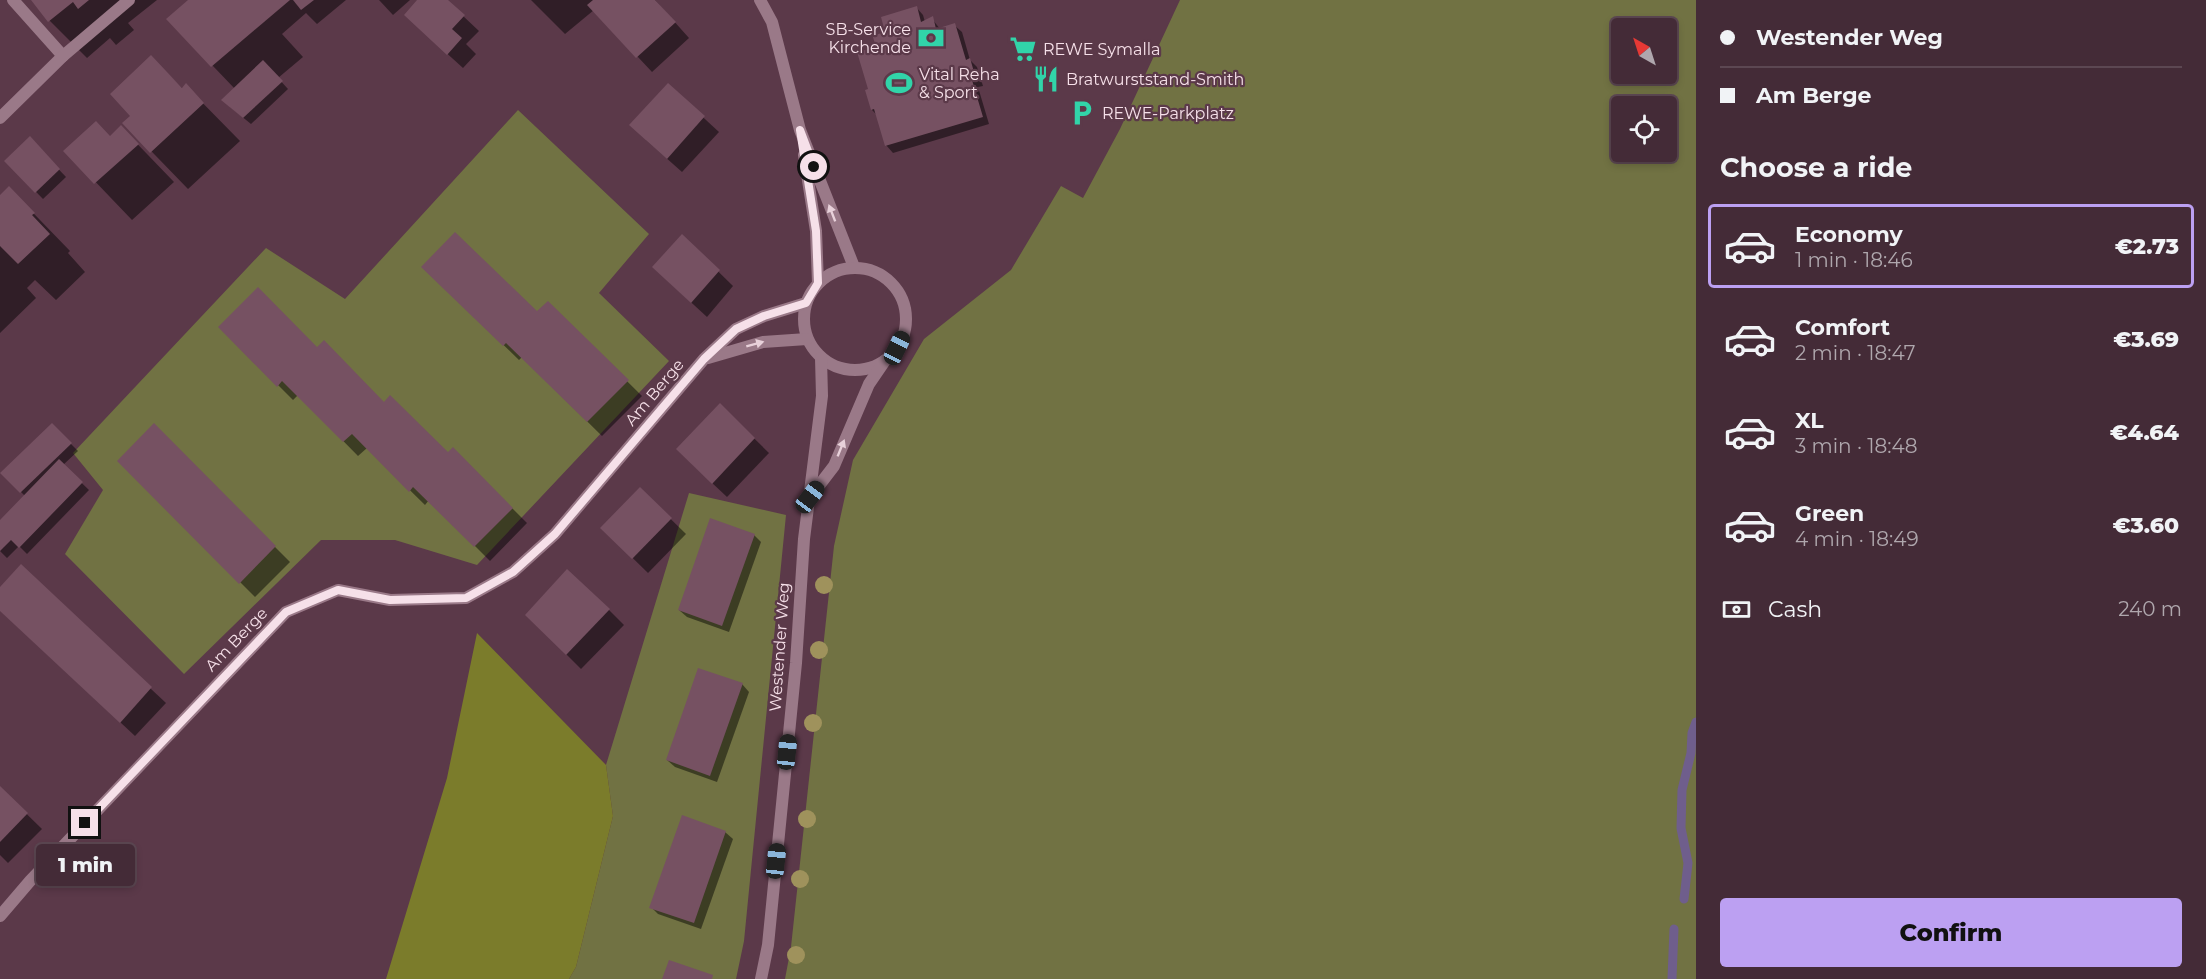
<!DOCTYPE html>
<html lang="en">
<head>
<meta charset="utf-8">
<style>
	:root { --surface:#442b37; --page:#4e3742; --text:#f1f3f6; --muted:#afa7ad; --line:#5c4752; --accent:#bca0f2 }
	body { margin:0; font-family:Montserrat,sans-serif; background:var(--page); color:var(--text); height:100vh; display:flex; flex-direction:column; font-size:22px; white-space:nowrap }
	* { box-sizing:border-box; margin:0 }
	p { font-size:20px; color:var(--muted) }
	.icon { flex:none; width:33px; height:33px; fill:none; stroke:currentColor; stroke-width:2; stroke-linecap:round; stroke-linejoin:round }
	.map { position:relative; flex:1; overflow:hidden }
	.panel { display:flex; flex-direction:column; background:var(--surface); width:510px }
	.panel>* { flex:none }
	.hud { display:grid; align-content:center; height:132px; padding:0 24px; background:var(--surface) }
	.needle { width:39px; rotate:321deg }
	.fabs { position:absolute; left:1611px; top:18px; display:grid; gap:12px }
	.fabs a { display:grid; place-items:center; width:66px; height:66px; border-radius:6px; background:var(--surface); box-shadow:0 3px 9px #0003,0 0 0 2px var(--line); font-size:30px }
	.end { position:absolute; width:27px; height:27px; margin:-14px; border:8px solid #f6e0e9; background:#111; box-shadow:0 0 0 3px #111 }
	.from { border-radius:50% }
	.bubble { position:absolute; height:42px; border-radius:6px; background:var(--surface); box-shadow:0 3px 9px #0003,0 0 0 2px var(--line); font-size:20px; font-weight:800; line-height:42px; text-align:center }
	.car { position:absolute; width:18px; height:36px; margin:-18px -9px; border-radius:8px; box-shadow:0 0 4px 2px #0007; background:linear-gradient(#222 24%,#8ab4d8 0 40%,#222 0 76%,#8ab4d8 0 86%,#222 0) }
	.hud b { display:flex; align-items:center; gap:21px; height:57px; font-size:22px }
	.hud b+b { border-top:2px solid var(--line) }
	.hud i { width:15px; height:15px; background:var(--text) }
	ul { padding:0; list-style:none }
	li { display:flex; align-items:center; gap:18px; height:84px; margin:0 12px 9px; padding:0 12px; border:3px solid transparent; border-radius:6px }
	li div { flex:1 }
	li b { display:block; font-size:22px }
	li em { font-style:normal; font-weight:800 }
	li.current { border-color:var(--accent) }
	li>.icon { width:54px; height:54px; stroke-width:1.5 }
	h2 { padding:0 24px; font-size:27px; line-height:72px }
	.pay { display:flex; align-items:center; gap:15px; height:66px; padding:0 24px; font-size:22px }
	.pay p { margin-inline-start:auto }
	.button { display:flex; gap:12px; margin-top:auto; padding:12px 24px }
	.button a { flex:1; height:69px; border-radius:6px; background:var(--accent); color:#111; font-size:24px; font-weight:800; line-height:69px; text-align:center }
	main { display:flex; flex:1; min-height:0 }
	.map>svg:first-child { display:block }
</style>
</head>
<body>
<main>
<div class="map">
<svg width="1696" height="979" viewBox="0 0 1696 979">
	<rect width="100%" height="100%" fill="#5b3949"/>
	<g fill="#717243" fill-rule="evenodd">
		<path d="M1180 0H1696V979H785L791 947 834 546 853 460 924 339 1011 270 1061 186 1083 198 1120 129ZM1666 28V74H1622V28ZM1666 106V152H1622V106Z"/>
		<path d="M518 110 649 234 599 293 669 361 477 565 395 540H321L184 674 65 554 103 490 73 453 266 248 345 299Z"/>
		<path d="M689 493 786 515 744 941 736 979H569L576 967 613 816 606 765Z"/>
	</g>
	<path fill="#7b7c2b" d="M477 633 606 765 613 816 576 967 569 979H386L447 778Z"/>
	<g fill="#0007">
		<path d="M33 0H157L128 23 134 30 116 45 110 38 87 58 50 21Z"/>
		<path d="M190 0H346L317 24 306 13 282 34 303 57 278 78 288 89 251 124 230 107 235 89 168 19Z"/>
		<path d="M379 0H410L393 15Z"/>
		<path d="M419 0H446L479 31 466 44 476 54 463 68 420 29Z"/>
		<path d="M531 0H655L689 38 652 72 594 10 565 34Z"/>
		<path d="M916 7 923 15 925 22 933 20 940 29 954 25 962 32 970 60 977 67 983 86 978 87 989 124 893 153 886 145 877 115 872 110 870 90 878 48 887 33Z"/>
		<path d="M151 57 183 89 186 86 240 141 188 189 124 123 132 116Z"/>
		<path d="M668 85 719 132 682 172 646 140Z"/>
		<path d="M121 127 174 182 132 220 66 151 110 137Z"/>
		<path d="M30 139 66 177 43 199 6 161Z"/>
		<path d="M9 188 70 251 68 253 85 272 56 300 35 280 27 288 36 298 0 333V197Z"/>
		<path d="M682 236 733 286 707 317 669 282Z"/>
		<path d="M423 267 537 314 548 303 642 396 602 436 522 357 519 360Z"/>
		<path d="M220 327 317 349 448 454 453 449 527 523 490 561 429 500 425 505 367 448 358 456 298 395 293 400Z"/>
		<path d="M720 405 769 453 727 497 692 464Z"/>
		<path d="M52 425 78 451 63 465 89 490 27 554 19 546 7 558 0 551V522L25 496 2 473Z"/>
		<path d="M154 426 290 562 255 597 119 461Z"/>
		<path d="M640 489 686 534 648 573 602 528Z"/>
		<path d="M754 535 761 542 729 632 687 617 679 610Z"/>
		<path d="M21 567 166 703 135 736 0 610V590Z"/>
		<path d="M609 610 624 625 581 669 527 615Z"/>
		<path d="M742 684 749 692 717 782 675 767 667 760Z"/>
		<path d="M0 788 42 829 8 863 0 855Z"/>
		<path d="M725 832 733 839 701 929 658 914 651 907Z"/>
	</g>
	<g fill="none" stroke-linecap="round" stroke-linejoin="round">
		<g stroke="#6f5e8c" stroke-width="9">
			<path d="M1684 899 1688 863 1681 828 1682 790 1691 753 1692 733 1696 722"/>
			<path d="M1672 978 1674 929"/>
		</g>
	</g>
	<g fill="#765162">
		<path d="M31 0H89L78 9 73 2 48 22Z"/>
		<path d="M188 0H290L211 67 166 19Z"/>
		<path d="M293 0H314L301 10Z"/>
		<path d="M417 0H448L465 15 452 29 462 38 447 55 404 15Z"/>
		<path d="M593 0H655L676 22 636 58 587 5Z"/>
		<path d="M917 6 921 22 933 16 936 29 955 23 966 60 970 58 976 79 972 80 983 117 885 146 874 109 871 110 865 90 868 89 857 52 876 47 872 34 875 35 885 32 881 17Z"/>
		<path d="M151 55 182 88 186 83 204 103 150 153 122 123 130 116 110 94Z"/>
		<path d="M263 60 283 81 243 118 221 100Z"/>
		<path d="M668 83 705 116 667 159 629 125Z"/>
		<path d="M96 121 110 136 121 125 139 144 94 184 63 151Z"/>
		<path d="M30 136 60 169 35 193 4 161Z"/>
		<path d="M9 186 35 213 32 215 50 234 18 264 0 246V195Z"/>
		<path d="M455 232 537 311 548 301 629 380 587 422 506 343 503 346 421 267Z"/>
		<path d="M682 234 720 270 691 303 652 267Z"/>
		<path d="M258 287 317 347 324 340 384 402 390 395 448 452 453 447 513 508 474 547 413 487 409 492 352 434 343 442 282 381 277 387 218 327Z"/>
		<path d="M720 403 755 438 712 484 676 449Z"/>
		<path d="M52 423 72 443 20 493 0 473Z"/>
		<path d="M154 423 276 546 239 584 117 461Z"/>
		<path d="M59 459 83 482 19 548 11 540 0 551V520Z"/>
		<path d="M640 487 672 518 632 559 600 528Z"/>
		<path d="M710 518 755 534 722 626 678 610Z"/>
		<path d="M21 564 152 687 120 723 0 611V587Z"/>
		<path d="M567 569 610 609 566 655 525 615Z"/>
		<path d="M698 668 743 683 710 776 666 760Z"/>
		<path d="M0 786 28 813 0 842Z"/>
		<path d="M682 815 726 831 694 923 649 908Z"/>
		<path d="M669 960 713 975 712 979H662Z"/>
	</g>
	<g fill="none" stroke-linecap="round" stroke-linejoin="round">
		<path stroke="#9a7988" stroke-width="12" d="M13 0 63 56"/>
		<g stroke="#9a7988" stroke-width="12">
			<path d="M760 0 772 22 800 130 854 267"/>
			<path d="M0 118 63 56 129 0"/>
			<path d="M804 155 816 231 818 283"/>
			<circle cx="855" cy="319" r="51"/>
			<path d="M708 358 763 342 807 339"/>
			<path d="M811 496 834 466 869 384 884 362"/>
			<path d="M0 916 30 881 286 612 338 590 390 600 466 598 513 572 555 534 704 359 736 329 764 316 806 303"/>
			<path d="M761 979 768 945 796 663 804 539 822 396 821 358"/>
		</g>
	</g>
	<g fill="#9f925c">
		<circle cx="824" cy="585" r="9"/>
		<circle cx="819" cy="650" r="9"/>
		<circle cx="813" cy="723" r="9"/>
		<circle cx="807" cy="819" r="9"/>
		<circle cx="800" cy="879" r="9"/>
		<circle cx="796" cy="955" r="9"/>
	</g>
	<defs><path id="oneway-solid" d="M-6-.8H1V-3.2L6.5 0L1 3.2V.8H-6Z" transform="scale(1.5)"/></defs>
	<g fill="#e8d1da">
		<use href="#oneway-solid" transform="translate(832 213) rotate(-111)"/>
		<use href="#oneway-solid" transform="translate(755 344) rotate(-15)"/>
		<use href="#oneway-solid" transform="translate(841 448) rotate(-68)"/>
	</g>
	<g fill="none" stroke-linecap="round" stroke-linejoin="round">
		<path stroke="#f6e0e9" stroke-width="8" d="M85 823 286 612 338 590 390 600 466 598 513 572 555 534 704 359 736 329 764 316 806 303 818 283 816 231 800 130 814 167"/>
	</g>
	<defs>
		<g id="bank-bare" transform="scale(2.07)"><path d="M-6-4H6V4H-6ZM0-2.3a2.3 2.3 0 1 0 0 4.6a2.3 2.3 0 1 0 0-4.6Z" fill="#31d4a9" stroke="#5b3949" stroke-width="2.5" paint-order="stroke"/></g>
		<g id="supermarket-bare" transform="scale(2.07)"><path d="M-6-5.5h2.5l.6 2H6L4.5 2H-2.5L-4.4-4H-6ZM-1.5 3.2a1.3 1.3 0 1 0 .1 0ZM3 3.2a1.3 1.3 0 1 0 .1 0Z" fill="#31d4a9" stroke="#5b3949" stroke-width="2.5" paint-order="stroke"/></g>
		<g id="restaurant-bare" transform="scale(2.07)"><path d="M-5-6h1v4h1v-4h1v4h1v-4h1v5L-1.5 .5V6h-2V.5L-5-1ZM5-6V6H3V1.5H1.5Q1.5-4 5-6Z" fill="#31d4a9" stroke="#5b3949" stroke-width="2.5" paint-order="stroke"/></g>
		<g id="stadium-bare" transform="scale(2.07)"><path d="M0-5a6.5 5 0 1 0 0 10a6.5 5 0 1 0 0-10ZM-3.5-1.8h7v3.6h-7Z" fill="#31d4a9" stroke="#5b3949" stroke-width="2.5" paint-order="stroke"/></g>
		<g id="parking-bare" transform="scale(2.07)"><path d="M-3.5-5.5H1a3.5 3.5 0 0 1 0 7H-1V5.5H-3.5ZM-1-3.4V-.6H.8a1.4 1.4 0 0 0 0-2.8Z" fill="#31d4a9" stroke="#5b3949" stroke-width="2.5" paint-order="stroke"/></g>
	</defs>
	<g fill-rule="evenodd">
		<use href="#bank-bare" x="931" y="38"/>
		<use href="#supermarket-bare" x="1023" y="49"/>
		<use href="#restaurant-bare" x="1046" y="79"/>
		<use href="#stadium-bare" x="899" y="83"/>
		<use href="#parking-bare" x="1082" y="113"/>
	</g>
	<g text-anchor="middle" stroke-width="4.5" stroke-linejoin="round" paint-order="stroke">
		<g font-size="16" fill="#f6e0e9" stroke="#5b3949" text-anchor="start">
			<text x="911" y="35" text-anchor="end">SB-Service<tspan x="911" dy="18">Kirchende</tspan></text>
			<text x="1043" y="55">REWE Symalla</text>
			<text x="919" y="80">Vital Reha<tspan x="919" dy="18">&amp; Sport</tspan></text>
			<text x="1066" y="85">Bratwurststand-Smith</text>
			<text x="1102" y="119">REWE-Parkplatz</text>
		</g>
		<g font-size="16" fill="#f6e0e9" stroke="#5b3949">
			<text transform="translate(654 392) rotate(-50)" y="6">Am Berge</text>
			<text transform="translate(236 639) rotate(-46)" y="6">Am Berge</text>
			<text transform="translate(779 647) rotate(-86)" y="6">Westender Weg</text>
		</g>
	</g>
</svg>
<div class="fabs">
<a><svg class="needle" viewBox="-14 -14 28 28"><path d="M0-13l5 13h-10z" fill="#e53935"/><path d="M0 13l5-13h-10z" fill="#afa7ad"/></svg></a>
<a><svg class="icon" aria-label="locate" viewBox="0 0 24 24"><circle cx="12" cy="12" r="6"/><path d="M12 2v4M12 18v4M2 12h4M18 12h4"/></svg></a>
</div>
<i class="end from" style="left:814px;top:167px"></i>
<i class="end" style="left:85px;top:823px"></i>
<div class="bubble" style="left:36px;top:844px;width:99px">1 min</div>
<i class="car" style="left:897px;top:348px;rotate:26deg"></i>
<i class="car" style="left:810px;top:497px;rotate:37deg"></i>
<i class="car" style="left:787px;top:752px;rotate:6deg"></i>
<i class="car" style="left:776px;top:861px;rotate:6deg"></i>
</div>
<section class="panel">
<div class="hud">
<b><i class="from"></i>Westender Weg</b>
<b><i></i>Am Berge</b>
</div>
<h2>Choose a ride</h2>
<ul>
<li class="current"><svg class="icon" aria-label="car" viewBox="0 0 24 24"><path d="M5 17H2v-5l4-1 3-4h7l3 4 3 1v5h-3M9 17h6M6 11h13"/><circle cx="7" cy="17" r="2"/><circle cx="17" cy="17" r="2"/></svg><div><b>Economy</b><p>1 min · 18:46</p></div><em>€2.73</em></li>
<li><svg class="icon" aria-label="car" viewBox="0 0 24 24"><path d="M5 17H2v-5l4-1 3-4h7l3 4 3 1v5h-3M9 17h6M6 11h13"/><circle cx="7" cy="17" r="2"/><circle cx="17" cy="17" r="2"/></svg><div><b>Comfort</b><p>2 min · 18:47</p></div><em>€3.69</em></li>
<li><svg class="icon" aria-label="car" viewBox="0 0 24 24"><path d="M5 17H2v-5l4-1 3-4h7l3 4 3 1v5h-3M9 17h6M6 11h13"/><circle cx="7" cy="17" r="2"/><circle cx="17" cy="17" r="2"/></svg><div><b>XL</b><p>3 min · 18:48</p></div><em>€4.64</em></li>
<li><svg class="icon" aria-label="car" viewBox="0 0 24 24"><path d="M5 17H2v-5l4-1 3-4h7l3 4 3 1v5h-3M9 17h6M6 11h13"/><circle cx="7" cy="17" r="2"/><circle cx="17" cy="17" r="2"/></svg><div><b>Green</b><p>4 min · 18:49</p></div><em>€3.60</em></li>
</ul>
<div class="pay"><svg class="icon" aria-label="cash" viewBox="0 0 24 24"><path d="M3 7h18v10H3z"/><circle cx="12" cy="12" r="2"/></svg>Cash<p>240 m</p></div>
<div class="button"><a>Confirm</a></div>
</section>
</main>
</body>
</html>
